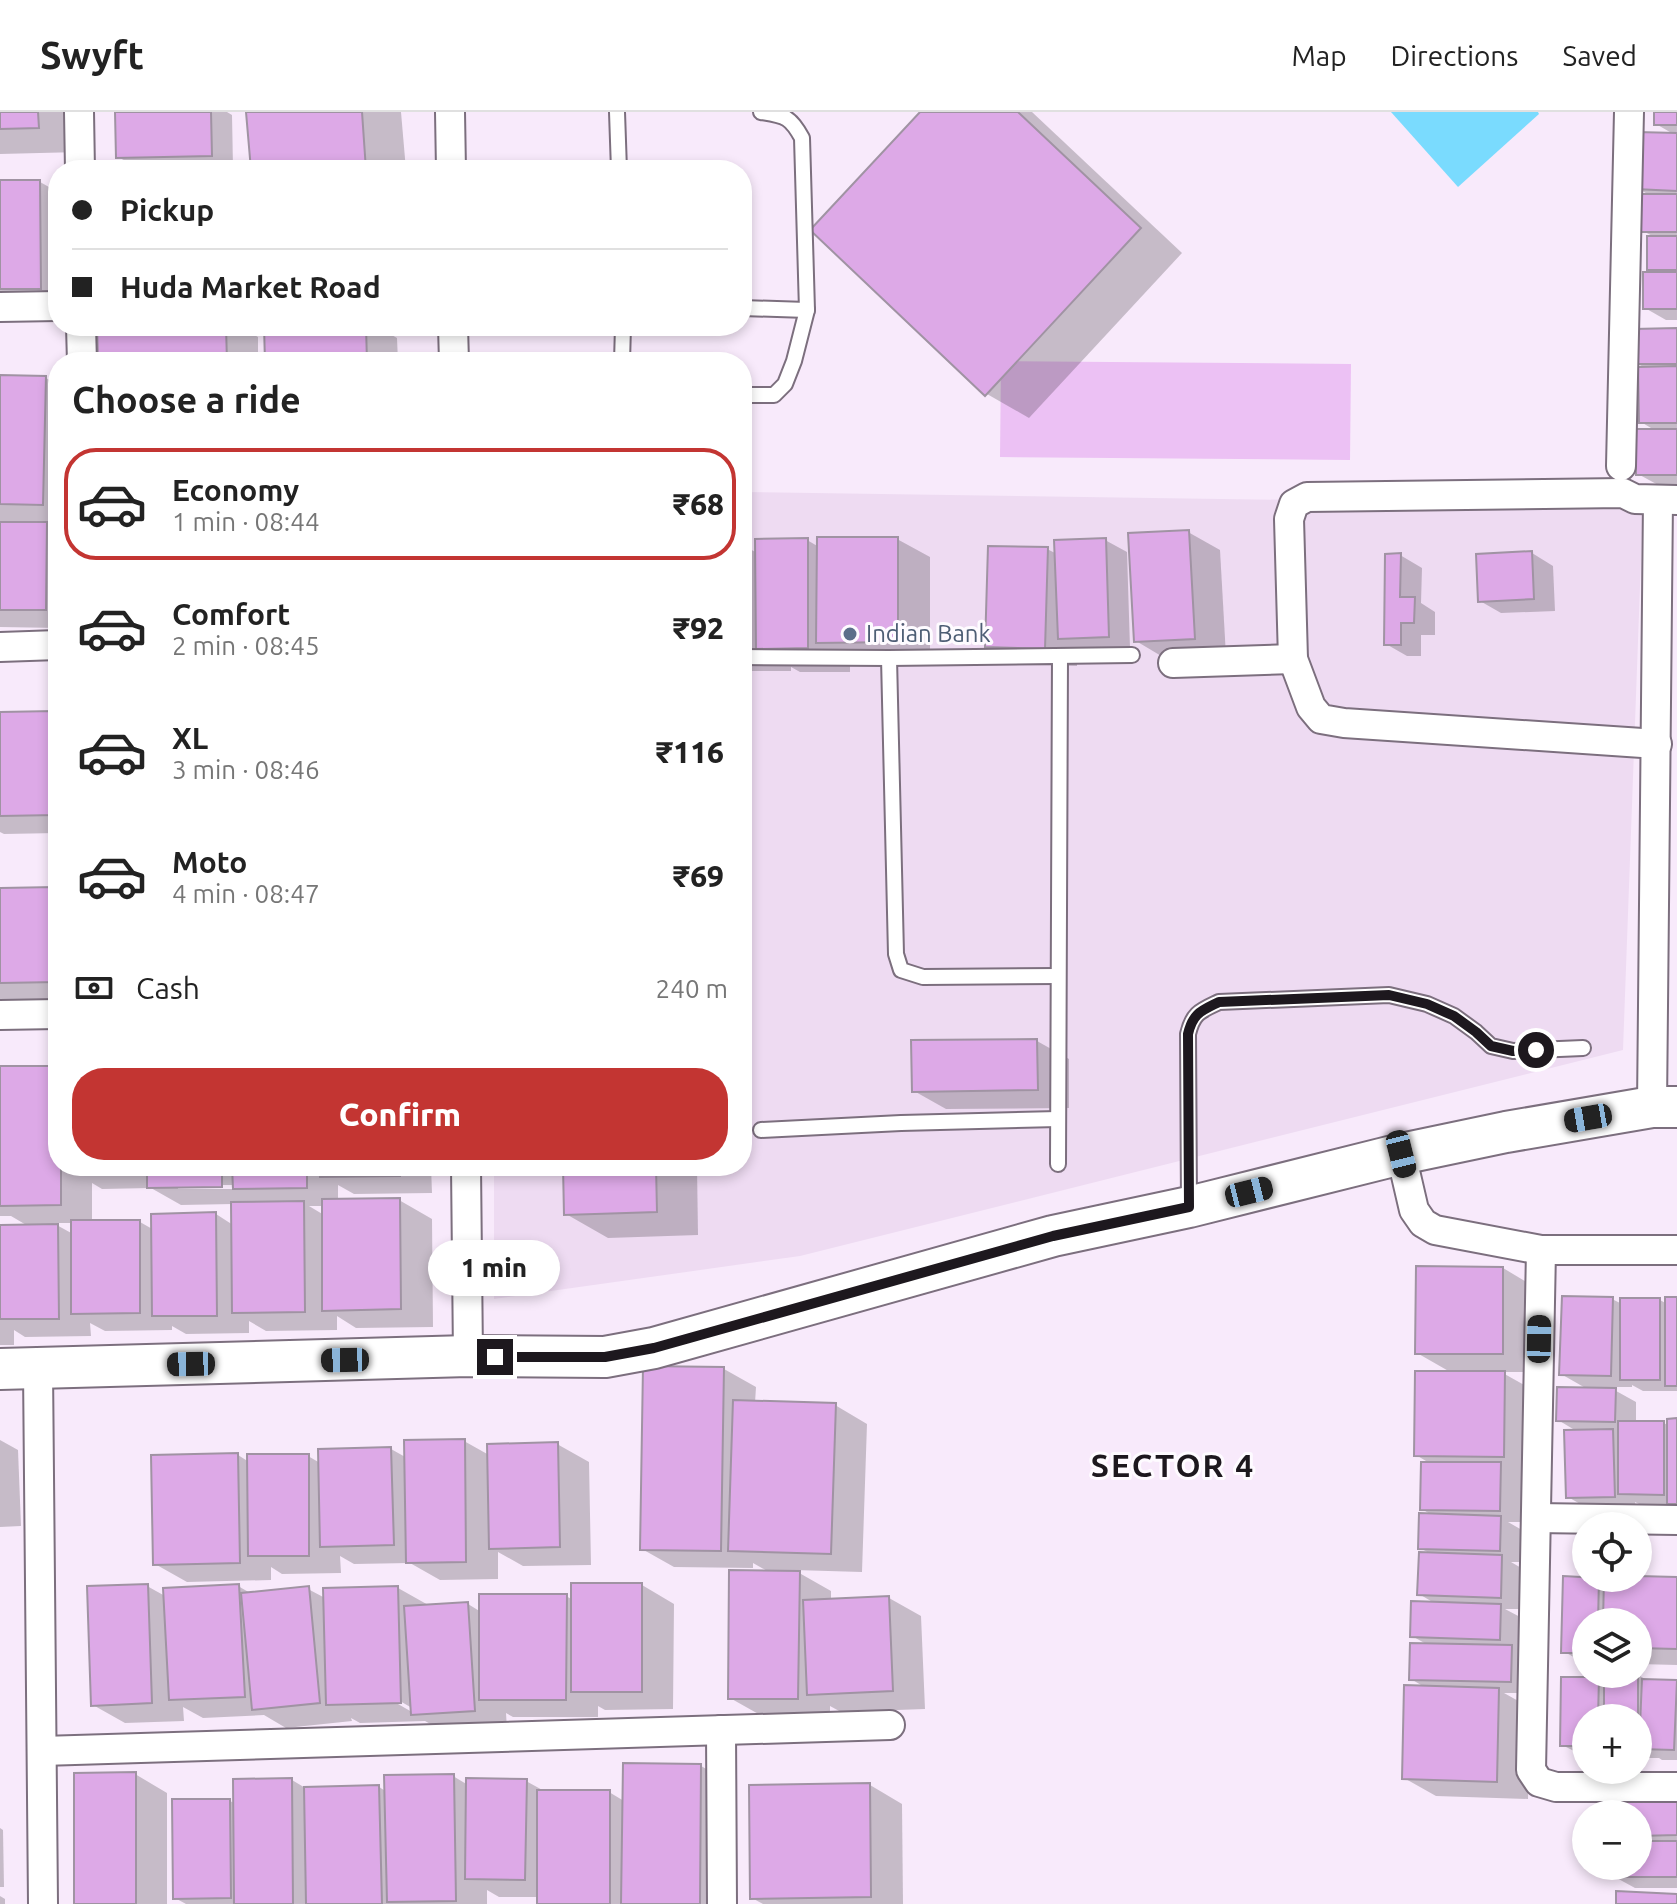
<!DOCTYPE html>
<html lang="en">
<head>
<meta charset="utf-8">
<style>
	:root { --surface:#fff; --page:#f2f2f2; --text:#222; --muted:#767676; --line:#e0e0e0; --accent:#c33532 }
	body { margin:0; font-family:Ubuntu,sans-serif; background:var(--page); color:var(--text); height:100vh; display:flex; flex-direction:column; font-size:30px; white-space:nowrap }
	* { box-sizing:border-box; margin:0 }
	p { font-size:26px; color:var(--muted) }
	.icon { flex:none; width:44px; height:44px; fill:none; stroke:currentColor; stroke-width:2; stroke-linecap:round; stroke-linejoin:round }
	.map { position:relative; flex:1; overflow:hidden }
	.details { position:absolute; left:48px; top:240px; width:704px; height:824px; display:flex; flex-direction:column; background:var(--surface); border-radius:32px; box-shadow:0 4px 12px #0003 }
	.details>* { flex:none }
	.hud { position:absolute; left:48px; top:48px; width:704px; height:176px; border-radius:32px; box-shadow:0 4px 12px #0003; display:grid; align-content:center; height:176px; padding:0 24px; background:var(--surface) }
	.tools { position:absolute; left:1572px; top:1400px; display:grid; gap:16px }
	.tools a { display:grid; place-items:center; width:80px; height:80px; border-radius:50%; background:var(--surface); box-shadow:0 4px 12px #0003; font-size:40px }
	.end { position:absolute; width:36px; height:36px; margin:-18px; border:10px solid #1d181e; background:#fff; box-shadow:0 0 0 4px #fff }
	.from { border-radius:50% }
	.bubble { position:absolute; height:56px; border-radius:28px; background:var(--surface); box-shadow:0 4px 12px #0003; font-size:26px; font-weight:800; line-height:56px; text-align:center }
	.car { position:absolute; width:24px; height:48px; margin:-24px -12px; border-radius:10px; box-shadow:0 0 6px 2px #0007; background:linear-gradient(#222 24%,#8ab4d8 0 40%,#222 0 76%,#8ab4d8 0 86%,#222 0) }
	.hud b { display:flex; align-items:center; gap:28px; height:76px; font-size:30px }
	.hud b+b { border-top:2px solid var(--line) }
	.hud i { width:20px; height:20px; background:var(--text) }
	ul { padding:0; list-style:none }
	li { display:flex; align-items:center; gap:24px; height:112px; margin:0 16px 12px; padding:0 8px; border:4px solid transparent; border-radius:32px }
	li div { flex:1 }
	li b { display:block; font-size:30px }
	li em { font-style:normal; font-weight:800 }
	li.on { border-color:var(--accent) }
	li>.icon { width:72px; height:72px; stroke-width:1.5 }
	h2 { padding:0 24px; font-size:36px; line-height:96px }
	.pay { display:flex; align-items:center; gap:20px; height:88px; padding:0 24px; font-size:30px }
	.pay p { margin-inline-start:auto }
	.primary-button { display:flex; gap:16px; margin-top:auto; padding:16px 24px }
	.primary-button a { flex:1; height:92px; border-radius:32px; background:var(--accent); color:#fff; font-size:32px; font-weight:800; line-height:92px; text-align:center }
	header { display:flex; align-items:center; gap:48px; box-sizing:border-box; height:112px; padding:0 40px; background:var(--surface); border-bottom:2px solid var(--line) }
	header strong { font-size:38px }
	nav { display:flex; gap:44px; margin-inline-start:auto; font-size:28px }
	.map>svg:first-child { display:block }
</style>
</head>
<body>
<header>
<strong>Swyft</strong>
<nav><a>Map</a><a>Directions</a><a>Saved</a></nav>
</header>
<div class="map">
<svg width="1677" height="1792" viewBox="0 0 1677 1792">
	<rect width="100%" height="100%" fill="#f8eafb"/>
	<path fill="#eedbf2" d="M742 380 1643 393 1623 938 800 1144 494 1187V1054H742Z"/>
	<path fill="#ecc1f4" d="M1001 249 1351 252 1350 348 1000 345Z"/>
	<path fill="#7adbfe" d="M1391 0H1538L1539 2 1458 75Z"/>
	<g fill="#0003" fill-rule="evenodd">
		<path d="M0 0H79L80 40 0 42Z"/>
		<path d="M117 0H227L232 3 233 55 210 56 214 58H120L133 53 118 45Z"/>
		<path d="M248 0H401L406 58H253Z"/>
		<path d="M923 0H1032L1182 141 1029 306 987 282Z"/>
		<path d="M1656 0H1677V208H1666L1645 196 1659 162 1649 157 1656 126 1643 119 1651 84 1637 76 1675 23 1656 12Z"/>
		<path d="M0 70H40L58 80V194L0 195Z"/>
		<path d="M99 214H238L258 225V250H100Z"/>
		<path d="M266 214H376L397 226 398 250H267Z"/>
		<path d="M1677 218V374H1660L1638 362 1656 319 1641 310 1647 257 1636 251Z"/>
		<path d="M0 265 46 266 58 273V410L42 409 58 419V516L0 515Z"/>
		<path d="M1188 420 1220 438 1226 544 1168 548 1136 529Z"/>
		<path d="M897 427 930 445V548H850V560H800L791 555V559H742V437H750L757 441 807 428 819 435Z"/>
		<path d="M1105 428 1127 440 1130 536 1081 538 1077 536V554L1019 553 987 534 1047 437 1057 442Z"/>
		<path d="M1532 441 1553 454 1555 499 1501 501 1480 489Z"/>
		<path d="M1400 443 1422 456 1421 491 1435 500V523H1421V544H1407L1386 532Z"/>
		<path d="M54 601 58 603V721L4 722 0 720V602Z"/>
		<path d="M55 777 58 779V888L0 890V778Z"/>
		<path d="M1037 929 1069 947V996L946 997 914 979Z"/>
		<path d="M0 956H58V1054H431L432 1081 354 1082 338 1073V1089L399 1088 432 1107 433 1215 356 1216 337 1204V1218L266 1219 249 1209V1221L186 1222 172 1214V1218L105 1219 90 1211 91 1224 25 1225 14 1218V1233H0V1115L28 1114 11 1104H0ZM92 1071 102 1077 151 1076 181 1093 233 1092V1113L216 1102 154 1118 140 1110H92ZM178 1073H232V1077H178ZM309 1094H324V1103ZM53 1111H73V1122Z"/>
		<path d="M565 1054H697L698 1123 608 1126 566 1102Z"/>
		<path d="M1503 1156 1535 1175 1534 1260H1501L1537 1280 1536 1362H1521V1410H1508L1522 1418 1521 1450H1511L1523 1457 1521 1497H1505L1522 1506 1532 1581H1504L1531 1596 1528 1687 1436 1684 1404 1666 1426 1576 1411 1567 1428 1533 1412 1524 1436 1492 1419 1482 1431 1442 1420 1436 1433 1404 1422 1397 1431 1352 1416 1343 1452 1261 1417 1241Z"/>
		<path d="M1612 1187 1622 1192 1660 1188 1667 1192 1677 1187V1279H1643L1632 1273V1275H1609L1636 1290V1311H1664L1669 1314 1677 1308V1395L1674 1394 1641 1393 1635 1390 1636 1396 1589 1397 1568 1385 1578 1320 1558 1308 1589 1278 1561 1262Z"/>
		<path d="M724 1257 756 1275 755 1291 835 1293 867 1312 862 1460 794 1458 831 1479V1489L889 1486 921 1504 925 1597 841 1600 830 1594V1604H762L730 1586 769 1460 753 1451V1456L674 1455 642 1437Z"/>
		<path d="M0 1328 18 1338 21 1414 0 1415Z"/>
		<path d="M464 1329 489 1343 557 1332 589 1350 591 1453 523 1454 498 1440V1467L440 1468 410 1451 354 1452 340 1444 341 1461 282 1462 271 1455V1468L187 1470 155 1452 238 1343 249 1350 308 1344 320 1351 391 1337 407 1346Z"/>
		<path d="M1606 1466 1677 1467V1553L1638 1552V1510H1586V1552L1563 1539 1599 1467 1606 1471Z"/>
		<path d="M642 1473 674 1492 673 1597 605 1598 598 1594V1605H513L506 1601 507 1617 445 1620 425 1609 360 1611 351 1606 352 1609 286 1616 264 1603 203 1606 183 1595 184 1609 125 1611 93 1593 147 1474 165 1484 238 1474 252 1482 308 1477 325 1486 398 1476 430 1494 468 1492 481 1500 566 1484 573 1488ZM393 1585 412 1596V1600L391 1588Z"/>
		<path d="M1637 1562 1648 1569 1677 1571V1648H1662L1659 1646H1638V1606H1586V1645L1562 1633 1598 1567 1606 1572Z"/>
		<path d="M701 1654 733 1672 731 1792H539V1785H499L487 1778V1792H186L175 1786 230 1689 236 1692 292 1668 307 1677 379 1675 387 1680 453 1664 468 1673 526 1669 546 1680H609L624 1689Z"/>
		<path d="M135 1662 167 1681V1792H76Z"/>
		<path d="M870 1673 902 1692 903 1792H763L752 1786Z"/>
		<path d="M1677 1688V1776H1635L1613 1764V1754H1638V1702H1612Z"/>
		<path d="M0 1716 3 1718 4 1775H0Z"/>
		<path d="M0 1784 5 1787V1792H0Z"/>
	</g>
	<g fill="#dda9e7" stroke="#a093a3" stroke-width="2">
		<path d="M0 0H38L39 16 0 17Z"/>
		<path d="M115 0H211L212 44 116 46Z"/>
		<path d="M246 0H362L366 58H251Z"/>
		<path d="M920 0H1018L1141 116 985 284 810 118Z"/>
		<rect x="1654" y="0" width="23" height="13"/>
		<path d="M1637 20 1677 21V79L1635 77Z"/>
		<rect x="118" y="51" width="87" height="7"/>
		<path d="M0 68H40L41 177H0Z"/>
		<rect x="1641" y="82" width="36" height="38"/>
		<rect x="1647" y="124" width="30" height="34"/>
		<rect x="1643" y="160" width="34" height="37"/>
		<path d="M97 214H226L227 250H98Z"/>
		<path d="M264 214H366L367 250H265Z"/>
		<path d="M1677 216V252H1634V217Z"/>
		<path d="M1677 254V311H1639L1638 255Z"/>
		<path d="M0 263 46 264 43 393 0 392Z"/>
		<rect x="1636" y="317" width="41" height="46"/>
		<path d="M0 410H47L46 498H0Z"/>
		<path d="M1189 418 1195 527 1134 530 1128 421Z"/>
		<path d="M817 425H898V530L816 531Z"/>
		<path d="M808 426V536L756 537 755 427Z"/>
		<path d="M1106 426 1109 525 1058 527 1054 428Z"/>
		<path d="M988 434 1048 435 1045 537 985 535Z"/>
		<path d="M742 435H751L750 536H742Z"/>
		<path d="M1532 439 1534 487 1478 490 1476 442Z"/>
		<path d="M1401 441 1400 485H1415L1414 511H1401V533H1384L1385 442Z"/>
		<path d="M54 599 56 703 0 704V600Z"/>
		<path d="M55 775 57 870 0 871V776Z"/>
		<path d="M1037 927 1038 978 912 980 911 928Z"/>
		<path d="M0 954H58V1054H61V1093L0 1094Z"/>
		<path d="M68 1054H141V1058L68 1059Z"/>
		<path d="M147 1054H222V1075L147 1076Z"/>
		<path d="M232 1054H307V1076L233 1077Z"/>
		<path d="M320 1054H400V1064L320 1065Z"/>
		<path d="M563 1054H656L657 1100 564 1103Z"/>
		<path d="M400 1086 401 1197 322 1199V1087Z"/>
		<path d="M304 1089 305 1200 232 1201 231 1090Z"/>
		<path d="M216 1100 217 1204H152L151 1102Z"/>
		<path d="M71 1108H140V1201L71 1202Z"/>
		<path d="M58 1112 59 1207H0V1113Z"/>
		<path d="M1416 1154 1503 1155V1242H1415Z"/>
		<path d="M1562 1184 1613 1185 1611 1264 1559 1263Z"/>
		<rect x="1665" y="1185" width="12" height="89"/>
		<rect x="1620" y="1186" width="40" height="82"/>
		<path d="M643 1254 724 1255 721 1439 640 1438Z"/>
		<path d="M1415 1259H1505L1504 1345 1414 1344Z"/>
		<path d="M1557 1275 1616 1276 1615 1310 1556 1309Z"/>
		<path d="M733 1288 836 1291 831 1442 728 1439Z"/>
		<path d="M1677 1306V1392H1667V1307Z"/>
		<path d="M1618 1309H1664V1383L1618 1382Z"/>
		<path d="M1613 1317 1615 1385 1566 1386 1564 1318Z"/>
		<path d="M465 1327 466 1450 406 1451 404 1328Z"/>
		<path d="M558 1330 560 1435 489 1437 487 1332Z"/>
		<path d="M391 1335 394 1433 320 1435 318 1337Z"/>
		<path d="M238 1341 240 1451 153 1453 151 1343Z"/>
		<path d="M247 1342H309V1444H248Z"/>
		<path d="M1421 1350H1501L1500 1399 1420 1398Z"/>
		<path d="M1419 1401 1501 1404 1500 1439 1418 1437Z"/>
		<path d="M1419 1440 1502 1443 1501 1486 1417 1483Z"/>
		<path d="M729 1458 800 1459 798 1587H728Z"/>
		<path d="M1563 1464 1599 1466 1598 1510H1586V1541H1561Z"/>
		<path d="M1638 1464 1677 1465V1537L1638 1536V1510H1603L1604 1466H1638Z"/>
		<rect x="571" y="1471" width="71" height="109"/>
		<path d="M148 1472 152 1591 91 1594 87 1474Z"/>
		<path d="M239 1472 245 1585 169 1588 163 1476Z"/>
		<path d="M309 1474 320 1591 252 1598 241 1481Z"/>
		<path d="M398 1474 401 1591 326 1593 323 1476Z"/>
		<path d="M479 1482H567L566 1588H479Z"/>
		<path d="M889 1484 893 1579 807 1583 803 1488Z"/>
		<path d="M1411 1489 1501 1492 1500 1528 1410 1525Z"/>
		<path d="M468 1490 475 1599 411 1603 404 1494Z"/>
		<path d="M1410 1531 1512 1533 1511 1570 1409 1568Z"/>
		<rect x="1604" y="1562" width="34" height="44"/>
		<path d="M1561 1565H1599L1598 1606H1586V1634H1560Z"/>
		<path d="M1642 1567 1677 1568 1674 1638 1639 1637Z"/>
		<path d="M1404 1573 1499 1576 1497 1670 1402 1667Z"/>
		<path d="M623 1651 701 1652 700 1792H621Z"/>
		<path d="M136 1660V1792H74V1661Z"/>
		<path d="M454 1662 456 1789 387 1790 384 1663Z"/>
		<path d="M292 1666 293 1792H234L233 1667Z"/>
		<path d="M466 1666 527 1667 525 1768 465 1767Z"/>
		<path d="M870 1671 871 1785 750 1787 749 1673Z"/>
		<path d="M379 1673 382 1792H306L304 1675Z"/>
		<rect x="537" y="1678" width="73" height="114"/>
		<path d="M1677 1686V1723L1638 1724V1702H1610L1609 1687Z"/>
		<path d="M172 1687H230L231 1786 173 1787Z"/>
		<path d="M1638 1729H1677V1765H1611V1754H1638Z"/>
		<path d="M1616 1779 1677 1782V1792H1616Z"/>
	</g>
	<g fill="none" stroke-linecap="round" stroke-linejoin="round">
		<g stroke="#7c6f7e" stroke-width="18">
			<g id="lane">
				<path d="M617 0 619 58"/>
				<path d="M742 196 807 198"/>
				<path d="M622 250 623 214"/>
				<path d="M742 283H774L785 272 794 249 807 198 802 26C790 4 785 4 761 0"/>
				<path d="M742 545 889 546 1132 543"/>
				<path d="M889 546 896 842 901 858 923 865 1058 864"/>
				<path d="M761 1018 901 1011 1058 1007"/>
				<path d="M1058 1052 1060 544"/>
				<path d="M1189 1091 1188 922C1193 901 1200 899 1219 890L1389 883 1427 892 1454 904 1476 920 1491 934 1513 939 1583 936"/>
			</g>
		</g>
		<g stroke="#7c6f7e" stroke-width="32">
			<g id="street">
				<path d="M79 0 80 58"/>
				<path d="M450 0 451 58"/>
				<path d="M0 195 58 194"/>
				<path d="M81 214 82 250"/>
				<path d="M453 214 454 250"/>
				<path d="M1621 354 1629 0"/>
				<path d="M0 535 58 533"/>
				<path d="M1173 551 1293 547"/>
				<path d="M1657 632 1344 611 1321 607 1311 595 1293 547 1289 407 1294 392 1307 385 1623 381 1635 387 1677 388"/>
				<path d="M0 903 58 902"/>
				<path d="M1652 995 1658 388"/>
				<path d="M1401 1042 1414 1098 1423 1111 1435 1118 1541 1138H1677"/>
				<path d="M466 1054 468 1244"/>
				<path d="M1541 1138 1531 1658 1539 1670 1556 1675H1677"/>
				<path d="M38 1257 43 1792"/>
				<path d="M1536 1406 1677 1408"/>
				<path d="M721 1618 722 1792"/>
				<path d="M42 1639 890 1613"/>
			</g>
		</g>
		<g stroke="#7c6f7e" stroke-width="44">
			<path id="secondary" d="M0 1257 468 1244 605 1245 654 1236 1053 1124 1189 1095 1401 1042 1506 1020 1652 995H1677"/>
		</g>
		<use href="#lane" stroke="#fff" stroke-width="14"/>
		<use href="#street" stroke="#fff" stroke-width="28"/>
		<use href="#secondary" stroke="#fff" stroke-width="40"/>
	</g>
	<g fill="none" stroke-linecap="round" stroke-linejoin="round">
		<path stroke="#1d181e" stroke-width="10" d="M495 1245H605L654 1236 1053 1124 1189 1095 1188 922C1193 901 1201 899 1219 890L1389 883 1427 892 1454 904 1476 920 1491 934 1513 939 1536 938"/>
	</g>
	<circle fill="#5c6f8a" stroke="#fefbff" stroke-width="3" cx="850" cy="522" r="8"/>
	<g text-anchor="middle" stroke-width="6" stroke-linejoin="round" paint-order="stroke">
		<g font-size="24" fill="#4e5e75" stroke="#fefbff" text-anchor="start">
			<text x="866" y="530">Indian Bank</text>
		</g>
		<g font-size="32" font-weight="bold" letter-spacing="2" fill="#1d181e" stroke="#fefbff">
			<text x="1173" y="1365">SECTOR 4</text>
		</g>
	</g>
</svg>
<div class="tools">
<a><svg class="icon" aria-label="locate" viewBox="0 0 24 24"><circle cx="12" cy="12" r="6"/><path d="M12 2v4M12 18v4M2 12h4M18 12h4"/></svg></a>
<a><svg class="icon" aria-label="layers" viewBox="0 0 24 24"><path d="M12 4l9 5-9 5-9-5zM3 14l9 5 9-5"/></svg></a>
<a>+</a>
<a>−</a>
</div>
<i class="end from" style="left:1536px;top:938px"></i>
<i class="end" style="left:495px;top:1245px"></i>
<div class="bubble" style="left:428px;top:1128px;width:132px">1 min</div>
<i class="car" style="left:1588px;top:1006px;rotate:260deg"></i>
<i class="car" style="left:1401px;top:1042px;rotate:166deg"></i>
<i class="car" style="left:1249px;top:1080px;rotate:76deg"></i>
<i class="car" style="left:1539px;top:1227px;rotate:1deg"></i>
<i class="car" style="left:345px;top:1248px;rotate:269deg"></i>
<i class="car" style="left:191px;top:1252px;rotate:269deg"></i>
<div class="hud">
<b><i class="from"></i>Pickup</b>
<b><i></i>Huda Market Road</b>
</div>
<section class="details">
<h2>Choose a ride</h2>
<ul>
<li class="on"><svg class="icon" aria-label="car" viewBox="0 0 24 24"><path d="M5 17H2v-5l4-1 3-4h7l3 4 3 1v5h-3M9 17h6M6 11h13"/><circle cx="7" cy="17" r="2"/><circle cx="17" cy="17" r="2"/></svg><div><b>Economy</b><p>1 min · 08:44</p></div><em>₹68</em></li>
<li><svg class="icon" aria-label="car" viewBox="0 0 24 24"><path d="M5 17H2v-5l4-1 3-4h7l3 4 3 1v5h-3M9 17h6M6 11h13"/><circle cx="7" cy="17" r="2"/><circle cx="17" cy="17" r="2"/></svg><div><b>Comfort</b><p>2 min · 08:45</p></div><em>₹92</em></li>
<li><svg class="icon" aria-label="car" viewBox="0 0 24 24"><path d="M5 17H2v-5l4-1 3-4h7l3 4 3 1v5h-3M9 17h6M6 11h13"/><circle cx="7" cy="17" r="2"/><circle cx="17" cy="17" r="2"/></svg><div><b>XL</b><p>3 min · 08:46</p></div><em>₹116</em></li>
<li><svg class="icon" aria-label="car" viewBox="0 0 24 24"><path d="M5 17H2v-5l4-1 3-4h7l3 4 3 1v5h-3M9 17h6M6 11h13"/><circle cx="7" cy="17" r="2"/><circle cx="17" cy="17" r="2"/></svg><div><b>Moto</b><p>4 min · 08:47</p></div><em>₹69</em></li>
</ul>
<div class="pay"><svg class="icon" aria-label="cash" viewBox="0 0 24 24"><path d="M3 7h18v10H3z"/><circle cx="12" cy="12" r="2"/></svg>Cash<p>240 m</p></div>
<div class="primary-button"><a>Confirm</a></div>
</section>
</div>
</body>
</html>
